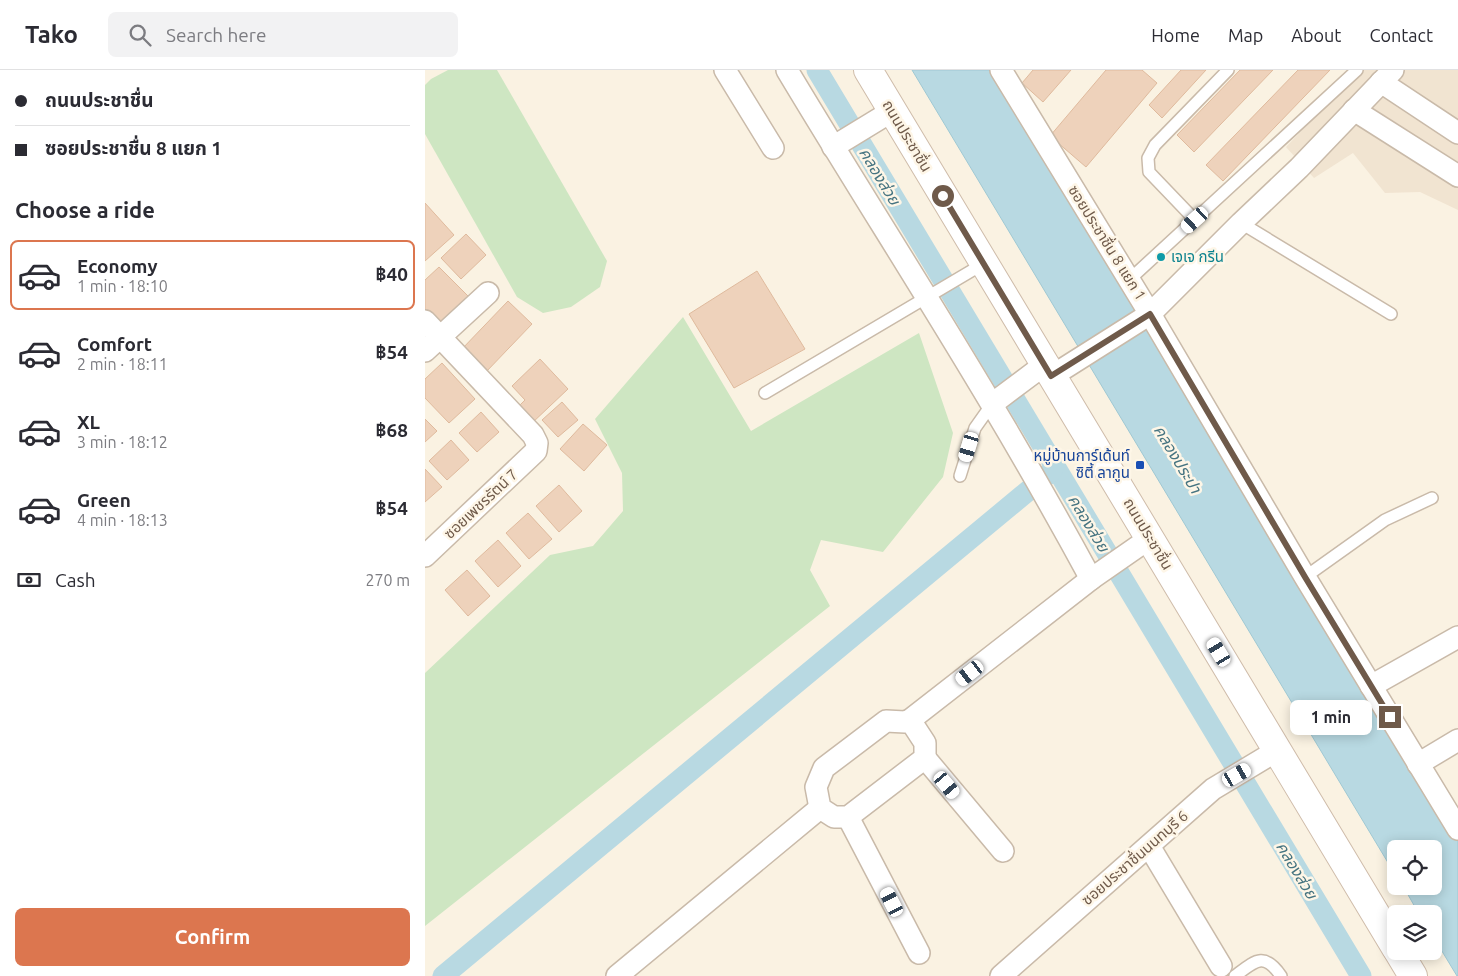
<!DOCTYPE html>
<html lang="en">
<head>
<meta charset="utf-8">
<style>
	:root { --surface:#fff; --page:#f2f2f3; --text:#2b2b33; --muted:#7c7c81; --line:#e1e1e2; --accent:#dc764f }
	body { margin:0; font-family:Ubuntu,"Noto Sans Thai",sans-serif; background:var(--page); color:var(--text); height:100vh; display:flex; flex-direction:column; font-size:19px; white-space:nowrap }
	* { box-sizing:border-box; margin:0 }
	p { font-size:16px; color:var(--muted) }
	.icon { flex:none; width:28px; height:28px; fill:none; stroke:currentColor; stroke-width:2; stroke-linecap:round; stroke-linejoin:round }
	.map { position:relative; flex:1; overflow:hidden }
	.panel { display:flex; flex-direction:column; background:var(--surface); width:425px }
	.panel>* { flex:none }
	.top-card { display:grid; align-content:center; height:110px; padding:0 15px; background:var(--surface) }
	.tools { position:absolute; left:962px; top:770px; display:grid; gap:10px }
	.tools a { display:grid; place-items:center; width:55px; height:55px; border-radius:8px; background:var(--surface); box-shadow:0 2px 12px #0003; font-size:25px }
	.end { position:absolute; width:22px; height:22px; margin:-11px; border:6px solid #6f5a4a; background:#fff; box-shadow:0 0 0 2px #fff }
	.from { border-radius:50% }
	.bubble { position:absolute; height:35px; border-radius:8px; background:var(--surface); box-shadow:0 2px 12px #0003; font-size:16px; font-weight:700; line-height:35px; text-align:center }
	.car { position:absolute; width:15px; height:30px; margin:-15px -8px; border-radius:6px; box-shadow:0 0 4px 1px #0007; background:linear-gradient(#fff 24%,#345 0 40%,#fff 0 76%,#345 0 86%,#fff 0) }
	.top-card b { display:flex; align-items:center; gap:18px; height:48px; font-size:19px }
	.top-card b+b { border-top:1px solid var(--line) }
	.top-card i { width:12px; height:12px; background:var(--text) }
	ul { padding:0; list-style:none }
	li { display:flex; align-items:center; gap:15px; height:70px; margin:0 10px 8px; padding:0 5px; border:2px solid transparent; border-radius:8px }
	li div { flex:1 }
	li b { display:block; font-size:19px }
	li em { font-style:normal; font-weight:700 }
	li.selected { border-color:var(--accent) }
	li>.icon { width:45px; height:45px; stroke-width:1.5 }
	h2 { padding:0 15px; font-size:22px; line-height:60px }
	.pay { display:flex; align-items:center; gap:12px; height:55px; padding:0 15px; font-size:19px }
	.pay p { margin-inline-start:auto }
	.cta { display:flex; gap:10px; margin-top:auto; padding:10px 15px }
	.cta a { flex:1; height:58px; border-radius:8px; background:var(--accent); color:#fff; font-size:20px; font-weight:700; line-height:58px; text-align:center }
	header { display:flex; align-items:center; gap:30px; box-sizing:border-box; height:70px; padding:0 25px; background:var(--surface); border-bottom:1px solid var(--line) }
	header strong { font-size:24px }
	nav { display:flex; gap:28px; margin-inline-start:auto; font-size:18px }
	.search { width:350px; height:45px; background:var(--page); display:flex; align-items:center; gap:12px; box-sizing:border-box; padding:0 18px; border-radius:8px; color:var(--muted); font-size:19px }
	main { display:flex; flex:1; min-height:0 }
	.map>svg:first-child { display:block }
</style>
</head>
<body>
<header>
<strong>Tako</strong>
<div class="search"><svg class="icon" aria-label="search" viewBox="0 0 24 24"><circle cx="10" cy="10" r="6"/><path d="M15 15l6 6"/></svg>Search here</div>
<nav><a>Home</a><a>Map</a><a>About</a><a>Contact</a></nav>
</header>
<main>
<section class="panel">
<div class="top-card">
<b><i class="from"></i>ถนนประชาชื่น</b>
<b><i></i>ซอยประชาชื่น 8 แยก 1</b>
</div>
<h2>Choose a ride</h2>
<ul>
<li class="selected"><svg class="icon" aria-label="car" viewBox="0 0 24 24"><path d="M5 17H2v-5l4-1 3-4h7l3 4 3 1v5h-3M9 17h6M6 11h13"/><circle cx="7" cy="17" r="2"/><circle cx="17" cy="17" r="2"/></svg><div><b>Economy</b><p>1 min · 18:10</p></div><em>฿40</em></li>
<li><svg class="icon" aria-label="car" viewBox="0 0 24 24"><path d="M5 17H2v-5l4-1 3-4h7l3 4 3 1v5h-3M9 17h6M6 11h13"/><circle cx="7" cy="17" r="2"/><circle cx="17" cy="17" r="2"/></svg><div><b>Comfort</b><p>2 min · 18:11</p></div><em>฿54</em></li>
<li><svg class="icon" aria-label="car" viewBox="0 0 24 24"><path d="M5 17H2v-5l4-1 3-4h7l3 4 3 1v5h-3M9 17h6M6 11h13"/><circle cx="7" cy="17" r="2"/><circle cx="17" cy="17" r="2"/></svg><div><b>XL</b><p>3 min · 18:12</p></div><em>฿68</em></li>
<li><svg class="icon" aria-label="car" viewBox="0 0 24 24"><path d="M5 17H2v-5l4-1 3-4h7l3 4 3 1v5h-3M9 17h6M6 11h13"/><circle cx="7" cy="17" r="2"/><circle cx="17" cy="17" r="2"/></svg><div><b>Green</b><p>4 min · 18:13</p></div><em>฿54</em></li>
</ul>
<div class="pay"><svg class="icon" aria-label="cash" viewBox="0 0 24 24"><path d="M3 7h18v10H3z"/><circle cx="12" cy="12" r="2"/></svg>Cash<p>270 m</p></div>
<div class="cta"><a>Confirm</a></div>
</section>
<div class="map">
<svg width="1033" height="906" viewBox="0 0 1033 906">
	<rect width="100%" height="100%" fill="#faf2e2"/>
	<path fill="#f1e4d1" d="M935 0H1033V140L995 122 960 123 928 83 889 108 861 77Z"/>
	<g fill="#cee6c2">
		<path d="M23 0H72L182 191 175 217 146 237 118 243 92 227 0 64V15L6 9Z"/>
		<path d="M258 247 326 361 494 263 528 363 518 407 458 482 396 470 385 500 405 536 0 856V603L125 485 168 476 198 441 197 403 170 349Z"/>
	</g>
	<path fill="#b8d9e2" stroke="#9fc8d3" d="M487 0H570L1033 770V906H1032L1009 868V844H994L978 816H1009V779H971V806Z"/>
	<g fill="none" stroke-linecap="round" stroke-linejoin="round">
		<g stroke="#b8d9e2" stroke-width="21">
			<path d="M392 0 936 906"/>
			<path d="M18 906 627 401"/>
		</g>
	</g>
	<g fill="#eed2bb" stroke="#dfba9d">
		<path d="M608 0H646L618 32 597 13Z"/>
		<path d="M681 0H717L732 13 661 97 625 66Z"/>
		<path d="M756 0H781L737 48 724 35Z"/>
		<path d="M815 0H848L769 82 752 65Z"/>
		<path d="M873 0H905L798 111 781 95Z"/>
		<path d="M0 133 29 165 0 191Z"/>
		<path d="M41 164 61 185 36 209 16 188Z"/>
		<path d="M14 197 46 229 17 257 0 239V210Z"/>
		<path d="M332 201 380 279 309 318 264 244Z"/>
		<path d="M83 231 107 254 60 303 36 280Z"/>
		<path d="M115 289 143 319 106 354 92 338 100 330 87 316Z"/>
		<path d="M17 293 50 329 24 353 0 328V309Z"/>
		<path d="M137 332 153 350 133 367 117 350Z"/>
		<path d="M56 342 74 362 52 382 34 363Z"/>
		<path d="M0 349 12 361 0 372Z"/>
		<path d="M158 354 182 375 159 401 135 379Z"/>
		<path d="M26 370 44 390 22 410 4 391Z"/>
		<path d="M0 399 17 417 0 432Z"/>
		<path d="M134 415 157 441 134 462 111 436Z"/>
		<path d="M103 443 127 469 104 489 81 463Z"/>
		<path d="M73 470 96 496 73 517 50 491Z"/>
		<path d="M42 500 65 526 43 546 20 520Z"/>
	</g>
	<g fill="none" stroke-linecap="round" stroke-linejoin="round">
		<g stroke="#c9baa9" stroke-width="14">
			<g id="service">
				<path d="M770 150 724 102 723 88 730 75 803 0"/>
				<path d="M816 153 966 244"/>
				<path d="M704 210 932 0"/>
				<path d="M340 323 558 194"/>
				<path d="M535 406 550 358 567 334"/>
				<path d="M880 507 960 450 1007 428"/>
				<path d="M810 906C830 891 839 881 856 906"/>
			</g>
		</g>
		<g stroke="#c9baa9" stroke-width="24">
			<g id="minor">
				<path d="M300 0 348 78"/>
				<path d="M362 0C429 112 500 222 567 335 601 392 634 450 666 509"/>
				<path d="M576 0 725 244 880 507 1033 759"/>
				<path d="M956 12 1033 63"/>
				<path d="M929 40 1033 106"/>
				<path d="M408 77 467 41"/>
				<path d="M0 251 108 365 112 373 111 381 0 486"/>
				<path d="M0 281 63 223"/>
				<path d="M627 306 725 244 816 153 874 98 968 0"/>
				<path d="M567 334 619 295"/>
				<path d="M946 616 1033 567"/>
				<path d="M485 650 500 673V688L423 747H409L395 738 391 717 399 698 461 651 480 652 485 650 666 509 725 468"/>
				<path d="M500 688 578 781"/>
				<path d="M993 694 1033 670"/>
				<path d="M423 747 494 883"/>
				<path d="M724 776 796 896"/>
				<path d="M192 906 395 738"/>
				<path d="M576 906 788 719 853 680"/>
			</g>
		</g>
		<g stroke="#cfbcaa" stroke-width="30">
			<g id="secondary">
				<path d="M443 0 971 878"/>
				<path d="M973 881 988 906"/>
			</g>
		</g>
		<use href="#service" stroke="#fff" stroke-width="11"/>
		<use href="#minor" stroke="#fff" stroke-width="21"/>
		<use href="#secondary" stroke="#fff" stroke-width="28"/>
	</g>
	<g fill="none" stroke-linecap="round" stroke-linejoin="round">
		<path stroke="#6f5a4a" stroke-width="6" d="M518 126 626 306 725 244 880 507 965 647"/>
	</g>
	<circle fill="#0f9aa8" stroke="#fef6e7" stroke-width="2" cx="736" cy="187" r="5"/>
	<rect fill="#1a4fb4" stroke="#fef6e7" stroke-width="2" x="710" y="390" width="10" height="10" rx="2.5"/>
	<g text-anchor="middle" stroke-width="5" stroke-linejoin="round" paint-order="stroke">
		<g font-size="15" fill="#6f5a4a" stroke="#fef6e7">
			<text transform="translate(482 66) rotate(59)" y="5">ถนนประชาชื่น</text>
			<text transform="translate(682 173) rotate(58)" y="5">ซอยประชาชื่น 8 แยก 1</text>
			<text transform="translate(56 434) rotate(-43)" y="5">ซอยเพชรรัตน์ 7</text>
			<text transform="translate(723 464) rotate(59)" y="5">ถนนประชาชื่น</text>
			<text transform="translate(710 788) rotate(-41)" y="5">ซอยประชาชื่นนนทบุรี 6</text>
		</g>
		<g font-size="15" fill="#0d838f" stroke="#fef6e7" text-anchor="start">
			<text x="746" y="192">เจเจ กรีน</text>
		</g>
		<g font-size="15" fill="#164399" stroke="#fef6e7" text-anchor="end">
			<text x="705" y="391">หมู่บ้านการ์เด้นท์<tspan x="705" dy="17">ซิตี้ ลากูน</tspan></text>
		</g>
		<g font-size="16" font-style="italic" fill="#467481" stroke="#fef6e7">
			<text transform="translate(455 106) rotate(59)" y="6">คลองส่วย</text>
			<text transform="translate(753 389) rotate(59)" y="6">คลองประปา</text>
			<text transform="translate(664 453) rotate(59)" y="6">คลองส่วย</text>
			<text transform="translate(872 800) rotate(59)" y="6">คลองส่วย</text>
		</g>
	</g>
</svg>
<div class="tools">
<a><svg class="icon" aria-label="locate" viewBox="0 0 24 24"><circle cx="12" cy="12" r="6"/><path d="M12 2v4M12 18v4M2 12h4M18 12h4"/></svg></a>
<a><svg class="icon" aria-label="layers" viewBox="0 0 24 24"><path d="M12 4l9 5-9 5-9-5zM3 14l9 5 9-5"/></svg></a>
</div>
<i class="end from" style="left:518px;top:126px"></i>
<i class="end" style="left:965px;top:647px"></i>
<div class="bubble" style="left:865px;top:630px;width:82px">1 min</div>
<i class="car" style="left:770px;top:150px;rotate:228deg"></i>
<i class="car" style="left:544px;top:377px;rotate:197deg"></i>
<i class="car" style="left:794px;top:582px;rotate:329deg"></i>
<i class="car" style="left:545px;top:603px;rotate:232deg"></i>
<i class="car" style="left:812px;top:705px;rotate:60deg"></i>
<i class="car" style="left:522px;top:715px;rotate:140deg"></i>
<i class="car" style="left:467px;top:832px;rotate:333deg"></i>
</div>
</main>
</body>
</html>
